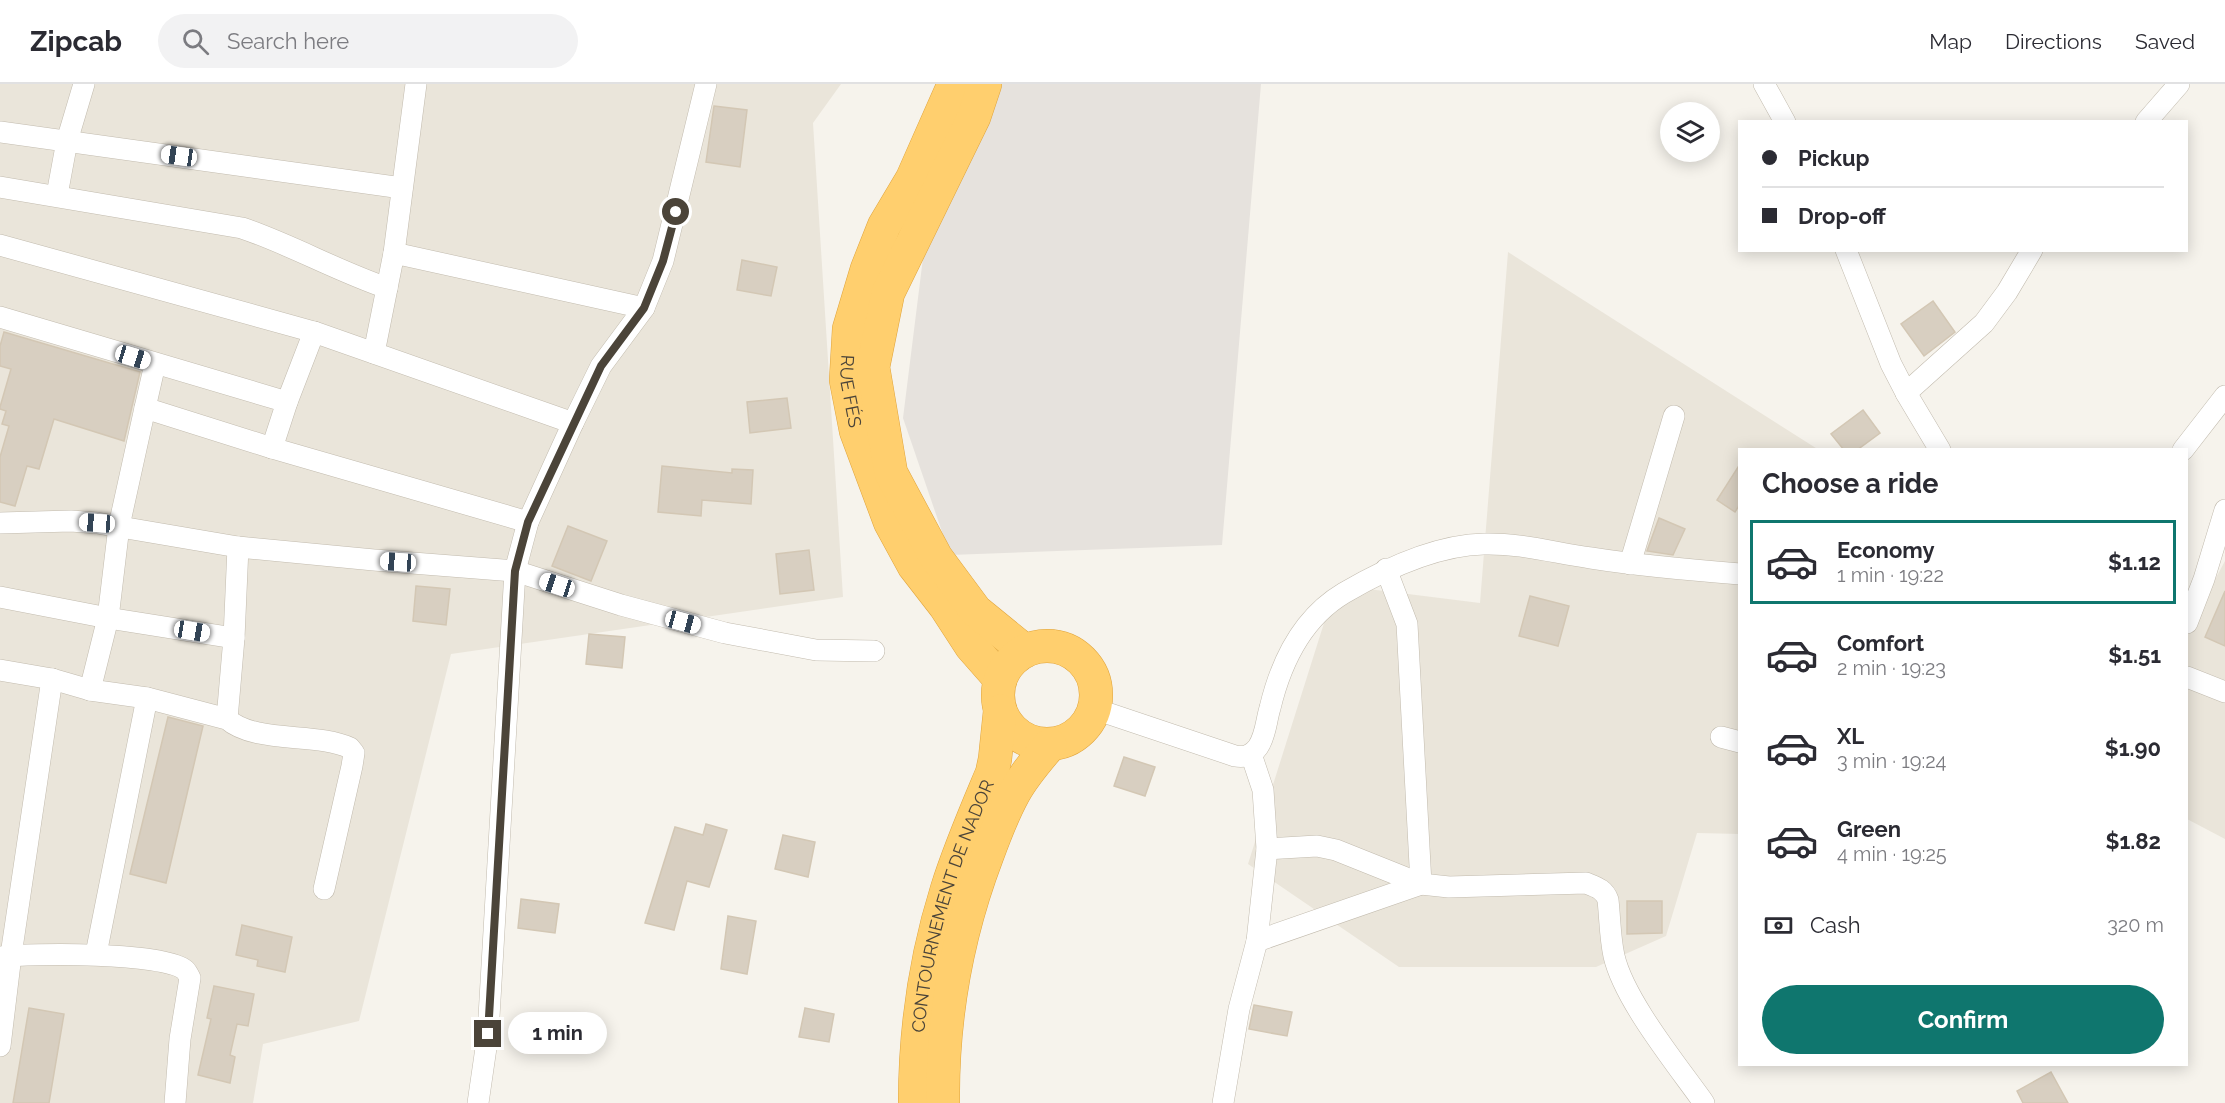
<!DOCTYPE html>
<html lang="en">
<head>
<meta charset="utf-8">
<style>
	:root { --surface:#fff; --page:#f2f2f3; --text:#2b2b33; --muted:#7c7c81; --line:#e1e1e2; --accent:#0f766e }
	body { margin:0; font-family:Raleway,sans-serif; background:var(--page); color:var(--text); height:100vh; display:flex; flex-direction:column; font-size:22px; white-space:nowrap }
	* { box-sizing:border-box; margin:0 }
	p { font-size:20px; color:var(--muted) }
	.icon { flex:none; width:33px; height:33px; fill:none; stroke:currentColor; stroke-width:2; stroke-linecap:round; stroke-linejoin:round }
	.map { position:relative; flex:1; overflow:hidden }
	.drawer { position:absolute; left:1738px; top:364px; width:450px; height:618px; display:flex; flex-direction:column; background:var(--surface); border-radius:0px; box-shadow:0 3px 15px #0003 }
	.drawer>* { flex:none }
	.guide { position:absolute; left:1738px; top:36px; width:450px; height:132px; border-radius:0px; box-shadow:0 3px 15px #0003; display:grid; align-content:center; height:132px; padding:0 24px; background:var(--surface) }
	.buttons { position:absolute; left:1660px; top:18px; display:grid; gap:12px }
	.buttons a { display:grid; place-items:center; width:60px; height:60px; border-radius:50%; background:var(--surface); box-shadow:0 3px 15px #0003; font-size:30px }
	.end { position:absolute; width:27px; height:27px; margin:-14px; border:8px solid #4b4439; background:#fff; box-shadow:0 0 0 3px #fff }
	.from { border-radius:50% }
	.bubble { position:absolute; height:42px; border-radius:21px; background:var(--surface); box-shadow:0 3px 15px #0003; font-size:20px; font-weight:700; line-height:42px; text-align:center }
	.car { position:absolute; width:18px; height:36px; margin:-18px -9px; border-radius:8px; box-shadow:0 0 4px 2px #0007; background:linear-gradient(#fff 24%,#345 0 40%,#fff 0 76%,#345 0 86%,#fff 0) }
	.guide b { display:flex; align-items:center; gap:21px; height:57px; font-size:22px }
	.guide b+b { border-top:2px solid var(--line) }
	.guide i { width:15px; height:15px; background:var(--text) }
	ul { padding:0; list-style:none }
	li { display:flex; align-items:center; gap:18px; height:84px; margin:0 12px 9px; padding:0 12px; border:3px solid transparent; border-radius:0px }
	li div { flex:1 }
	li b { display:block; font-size:22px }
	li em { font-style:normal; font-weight:700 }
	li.current { border-color:var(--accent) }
	li>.icon { width:54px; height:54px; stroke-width:1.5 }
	h2 { padding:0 24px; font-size:27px; line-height:72px }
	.pay { display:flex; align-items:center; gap:15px; height:66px; padding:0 24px; font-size:22px }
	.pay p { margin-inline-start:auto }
	.button { display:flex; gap:12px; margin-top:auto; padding:12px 24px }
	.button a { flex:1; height:69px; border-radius:36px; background:var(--accent); color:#fff; font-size:24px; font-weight:700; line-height:69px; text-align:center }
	header { display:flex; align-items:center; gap:36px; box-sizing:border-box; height:84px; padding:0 30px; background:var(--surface); border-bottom:2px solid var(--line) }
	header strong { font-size:28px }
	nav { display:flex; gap:33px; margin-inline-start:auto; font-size:21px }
	.search { width:420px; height:54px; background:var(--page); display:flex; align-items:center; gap:15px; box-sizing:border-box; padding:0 21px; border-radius:33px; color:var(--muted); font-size:22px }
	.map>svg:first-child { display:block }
</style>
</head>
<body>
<header>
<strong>Zipcab</strong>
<div class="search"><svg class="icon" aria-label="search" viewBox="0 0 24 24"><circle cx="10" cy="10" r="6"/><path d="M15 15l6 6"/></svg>Search here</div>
<nav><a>Map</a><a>Directions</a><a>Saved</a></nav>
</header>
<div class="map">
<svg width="2225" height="1019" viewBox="0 0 2225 1019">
	<rect width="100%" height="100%" fill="#f6f3ec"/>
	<g fill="#eae5da">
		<path d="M0 0H841L813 39 843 513 451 570 359 937 263 960 253 1019H0Z"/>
		<path d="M1508 168 1819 366H1740V750L1697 749 1666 852 1596 883H1399L1248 780 1336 501 1480 519Z"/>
		<path d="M2225 477V755L2187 735V547Z"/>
	</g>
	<path fill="#e6e2dd" d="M988 0H1261L1222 461 950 471 903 334 923 174Z"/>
	<g fill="#d8cfc1" stroke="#d3c7b4" stroke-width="1.5">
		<path d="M714 22 747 26 740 83 706 78Z"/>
		<path d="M742 176 777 183 771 212 737 206Z"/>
		<path d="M1933 217 1955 248 1924 272 1901 240Z"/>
		<path d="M4 248 140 288 124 357 54 335 39 385 27 382 15 422 0 418V373L9 342 2 340 6 327 0 325V323L11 285 0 282V262Z"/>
		<path d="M787 314 791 344 750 349 747 318Z"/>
		<path d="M1863 326 1880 349 1857 366H1844L1831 350Z"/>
		<path d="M1740 380V420L1735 428 1717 416Z"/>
		<path d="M662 382 732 389V385L753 386 751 420 702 416 701 432 658 428Z"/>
		<path d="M1659 434 1685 445 1673 471 1647 467Z"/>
		<path d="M568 442 607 457 591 497 552 482Z"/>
		<path d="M809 466 814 506 780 510 776 470Z"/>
		<path d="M416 502 450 505 446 541 413 537Z"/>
		<path d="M2225 507V562L2205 553Z"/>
		<path d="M1530 512 1569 522 1558 562 1519 552Z"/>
		<path d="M589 550 625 553 622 584 586 580Z"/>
		<path d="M168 633 203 642 166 799 130 790Z"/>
		<path d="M1124 673 1155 683 1145 712 1114 702Z"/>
		<path d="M706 740 727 746 709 803 687 797 674 846 645 839 675 743 703 751Z"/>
		<path d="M783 751 815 758 808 793 775 785Z"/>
		<path d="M521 815 559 820 555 849 518 844Z"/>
		<path d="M1627 817H1662V849L1627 850Z"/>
		<path d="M728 832 756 837 747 890 721 885Z"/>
		<path d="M242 841 292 853 285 888 257 882 258 876 236 871Z"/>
		<path d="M214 902 254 910 248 942 237 940 230 971 235 973 230 999 198 991 211 935 207 934Z"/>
		<path d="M1254 921 1292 928 1287 952 1249 945Z"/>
		<path d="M29 924 64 930 49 1019H13Z"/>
		<path d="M805 924 834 930 829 958 799 953Z"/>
		<path d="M2051 988 2068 1019H2023L2017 1007Z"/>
	</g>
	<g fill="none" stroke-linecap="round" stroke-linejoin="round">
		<g stroke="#c2bbae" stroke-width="22">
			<g id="street">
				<path d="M1764 0 1785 38"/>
				<path d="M2146 38 2179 0"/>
				<path d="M0 48 402 104"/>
				<path d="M0 103 242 144C292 161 337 187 387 204"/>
				<path d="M57 111 67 57 84 0"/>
				<path d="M0 161 314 248 573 339"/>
				<path d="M1846 166 1891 280 1906 309 1940 366"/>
				<path d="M394 169 416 0"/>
				<path d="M0 233 287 318"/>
				<path d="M374 269 394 169 644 224"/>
				<path d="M1906 309 1984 239 2007 208 2032 166"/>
				<path d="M145 324 155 280"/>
				<path d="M272 364 287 318 314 248"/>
				<path d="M2183 366 2225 312"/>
				<path d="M0 439 71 437 97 439 238 463 374 476 515 487 621 521 725 549 816 566 874 567"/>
				<path d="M1630 480 1674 332"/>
				<path d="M0 513 108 534 234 554"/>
				<path d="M2187 539 2204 495 2225 426"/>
				<path d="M0 586 52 595 90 606 147 614 227 635C255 660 317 648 350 664L354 669 352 682 324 805"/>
				<path d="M2187 593 2225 608"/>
				<path d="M90 606 108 534 119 442 145 324 272 364 528 438"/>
				<path d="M1095 625 1235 672C1245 674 1252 671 1258 663 1266 651 1266 637 1270 624 1281 578 1302 534 1344 509 1385 485 1435 461 1484 460 1520 459 1555 469 1591 474 1641 482 1690 486 1740 490"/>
				<path d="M227 635 234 554 238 463"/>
				<path d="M1721 653 1740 658"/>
				<path d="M1267 765 1317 762 1336 766 1421 800 1449 803 1586 799C1596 803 1604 805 1608 816 1610 834 1610 854 1614 872 1624 916 1677 981 1704 1019"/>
				<path d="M1257 857 1421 800 1407 540 1386 485"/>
				<path d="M96 870 147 614"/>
				<path d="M0 873C31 869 164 868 185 886 187 888 189 892 190 894L180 955 175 1019"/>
				<path d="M0 962 11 871 52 595"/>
				<path d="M478 1019 488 950 515 487 528 438 573 339 601 282 644 224 663 177 706 0"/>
				<path d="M1223 1019 1239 925 1257 857 1267 765 1263 706 1251 670"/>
			</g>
		</g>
		<g stroke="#e0a43c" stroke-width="34">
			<g id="highway">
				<path id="s1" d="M954 0 912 95 884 142 867 185 849 245 846 296 856 347 890 438 914 482 945 522 971 562 1000 595"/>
				<path d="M985 0 974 33 888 209 873 283 891 389 936 473 976 527 1025 567"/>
				<circle cx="1047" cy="611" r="49"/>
				<path id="s2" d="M915 1019C915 946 925 875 947 805 959 766 976 727 992 689L995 675 1000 627"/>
				<path d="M943 1019C942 934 957 851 987 772 995 750 1003 729 1014 709 1024 691 1037 676 1050 661"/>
			</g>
		</g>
		<use href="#street" stroke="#fff" stroke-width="21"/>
		<use href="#highway" stroke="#ffcf6e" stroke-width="33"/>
	</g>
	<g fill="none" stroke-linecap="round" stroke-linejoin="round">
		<path stroke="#4b4439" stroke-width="8" d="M488 950 515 487 528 438 601 282 644 224 663 177 676 128"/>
	</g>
	<g text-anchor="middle" stroke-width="5" stroke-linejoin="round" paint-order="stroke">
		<g font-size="18" fill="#4b4439" stroke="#fff">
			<text dy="6" stroke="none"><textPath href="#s1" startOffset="330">RUE FÉS</textPath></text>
			<text dy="6" stroke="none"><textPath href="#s2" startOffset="202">CONTOURNEMENT DE NADOR</textPath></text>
		</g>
	</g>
</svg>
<div class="buttons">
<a><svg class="icon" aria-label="layers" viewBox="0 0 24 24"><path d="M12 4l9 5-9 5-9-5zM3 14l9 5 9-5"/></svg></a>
</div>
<i class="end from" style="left:676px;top:128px"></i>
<i class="end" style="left:488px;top:950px"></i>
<div class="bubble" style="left:508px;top:928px;width:99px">1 min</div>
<i class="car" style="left:179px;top:72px;rotate:278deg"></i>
<i class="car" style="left:133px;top:273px;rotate:107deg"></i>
<i class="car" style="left:97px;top:439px;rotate:274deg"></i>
<i class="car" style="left:398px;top:478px;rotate:274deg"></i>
<i class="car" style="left:557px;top:501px;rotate:288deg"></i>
<i class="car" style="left:683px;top:538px;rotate:105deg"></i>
<i class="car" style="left:192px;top:547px;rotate:99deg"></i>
<div class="guide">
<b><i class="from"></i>Pickup</b>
<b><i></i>Drop-off</b>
</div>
<section class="drawer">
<h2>Choose a ride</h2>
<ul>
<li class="current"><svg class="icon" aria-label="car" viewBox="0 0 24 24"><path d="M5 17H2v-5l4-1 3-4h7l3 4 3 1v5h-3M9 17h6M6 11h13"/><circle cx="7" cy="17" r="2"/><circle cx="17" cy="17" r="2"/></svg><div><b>Economy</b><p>1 min · 19:22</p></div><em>$1.12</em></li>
<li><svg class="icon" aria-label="car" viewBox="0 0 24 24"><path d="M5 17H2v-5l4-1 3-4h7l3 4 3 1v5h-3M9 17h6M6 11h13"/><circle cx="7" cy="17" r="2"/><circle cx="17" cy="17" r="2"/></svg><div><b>Comfort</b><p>2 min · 19:23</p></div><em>$1.51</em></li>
<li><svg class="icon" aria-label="car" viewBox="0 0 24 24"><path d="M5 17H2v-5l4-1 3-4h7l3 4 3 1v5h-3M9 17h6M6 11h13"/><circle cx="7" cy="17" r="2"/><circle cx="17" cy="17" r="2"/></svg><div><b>XL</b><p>3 min · 19:24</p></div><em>$1.90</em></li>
<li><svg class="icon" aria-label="car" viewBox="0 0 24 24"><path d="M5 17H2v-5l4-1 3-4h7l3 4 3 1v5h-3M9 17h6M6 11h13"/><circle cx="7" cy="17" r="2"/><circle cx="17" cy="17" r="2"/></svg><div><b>Green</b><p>4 min · 19:25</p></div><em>$1.82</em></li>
</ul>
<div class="pay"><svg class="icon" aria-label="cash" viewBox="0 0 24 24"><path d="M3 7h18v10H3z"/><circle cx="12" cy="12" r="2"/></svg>Cash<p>320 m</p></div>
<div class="button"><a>Confirm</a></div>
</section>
</div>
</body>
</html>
